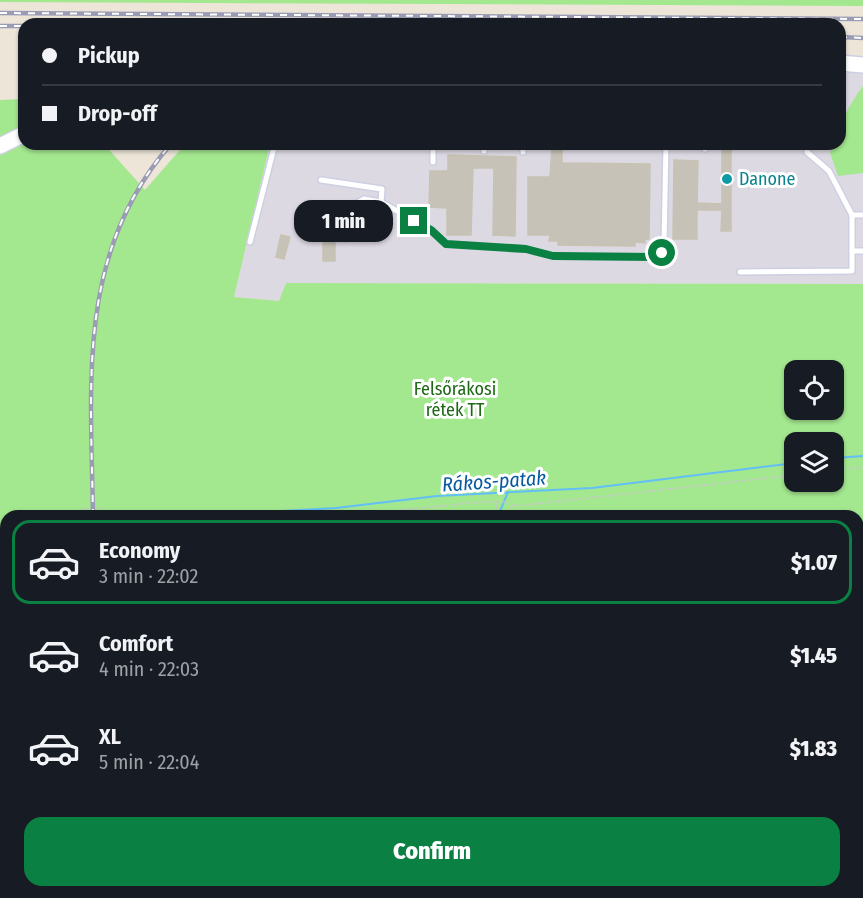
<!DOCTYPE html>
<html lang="en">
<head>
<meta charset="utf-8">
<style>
	:root { --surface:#171b24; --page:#242831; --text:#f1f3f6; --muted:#9ea1a6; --line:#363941; --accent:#0b8043 }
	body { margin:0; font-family:"Fira Sans Condensed",sans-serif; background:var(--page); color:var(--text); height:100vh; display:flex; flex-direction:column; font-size:22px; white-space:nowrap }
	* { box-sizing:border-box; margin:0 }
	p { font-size:20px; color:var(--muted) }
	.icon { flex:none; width:33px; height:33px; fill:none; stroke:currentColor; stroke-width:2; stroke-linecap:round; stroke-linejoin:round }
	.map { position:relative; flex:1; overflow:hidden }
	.sheet { position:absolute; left:0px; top:510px; width:864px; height:388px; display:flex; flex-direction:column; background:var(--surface); border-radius:18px 18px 0 0; box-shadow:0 2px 4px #0004 }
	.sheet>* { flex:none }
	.banner { position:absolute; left:18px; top:18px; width:828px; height:132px; border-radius:18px; box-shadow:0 2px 4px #0004; display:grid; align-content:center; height:132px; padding:0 24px; background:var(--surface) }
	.buttons { position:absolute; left:784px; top:360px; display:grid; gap:12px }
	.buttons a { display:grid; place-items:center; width:60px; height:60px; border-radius:12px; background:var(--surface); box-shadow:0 2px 4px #0004; font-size:30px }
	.end { position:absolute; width:27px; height:27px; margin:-14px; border:8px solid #0b8043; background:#fff; box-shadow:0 0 0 3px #fff }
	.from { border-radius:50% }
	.bubble { position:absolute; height:42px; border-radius:18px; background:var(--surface); box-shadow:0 2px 4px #0004; font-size:20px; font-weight:800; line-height:42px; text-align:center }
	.banner b { display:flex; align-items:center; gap:21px; height:57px; font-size:22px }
	.banner b+b { border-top:2px solid var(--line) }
	.banner i { width:15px; height:15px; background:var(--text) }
	ul { padding:10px 0 0; list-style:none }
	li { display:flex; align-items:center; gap:18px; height:84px; margin:0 12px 9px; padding:0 12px; border:3px solid transparent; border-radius:18px }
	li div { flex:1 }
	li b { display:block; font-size:22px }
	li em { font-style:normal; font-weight:800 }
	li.current { border-color:var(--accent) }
	li>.icon { width:54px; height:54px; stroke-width:1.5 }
	.button { display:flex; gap:12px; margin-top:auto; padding:12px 24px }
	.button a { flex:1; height:69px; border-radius:18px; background:var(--accent); color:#fff; font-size:24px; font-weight:800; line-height:69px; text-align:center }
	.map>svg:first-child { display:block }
</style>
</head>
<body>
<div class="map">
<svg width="863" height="898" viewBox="0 0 863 898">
	<rect width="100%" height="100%" fill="#ece5d8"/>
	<path fill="#ddd9e3" d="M840 67 863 70V284L286 283 280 301 234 297 270 144H840Z"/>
	<g fill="#a3e78f" fill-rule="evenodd">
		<path d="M0 0H863V6L0 2Z"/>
		<path d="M863 86V173L838 176 830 153 833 144H840C840 119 849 106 863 86Z"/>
		<path d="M24 99V144H104L145 190 185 144H270L234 297 279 301 286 283 863 284V898H73L74 892H858V516H6V819H0V100ZM795 370H834V410H795ZM795 442H834V482H795Z"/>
	</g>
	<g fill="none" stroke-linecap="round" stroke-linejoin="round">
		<g stroke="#62bff7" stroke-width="2">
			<path d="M834 458 863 456"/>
			<path d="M193 516 336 508 437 496 592 488 795 463"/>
			<path d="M498 516 508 492"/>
			<path d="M0 529 6 528"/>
			<path d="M408 898 409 892"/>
		</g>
	</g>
	<g fill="#c7c2b8" stroke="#c7c2b2" stroke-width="1.5">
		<path d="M722 144H731V231H721L722 210H697V239H673L674 160 698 161 697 203 722 204Z"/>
		<path d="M552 148H562V163L650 164 649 239H645V243L635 242V246L558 245V241H549L550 235H528V177H550Z"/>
		<path d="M448 155 516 157 515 236 493 235 494 168H473L471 235H447V208L429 207 430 171H448Z"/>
		<path d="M317 217H335V261H323V225H317Z"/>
		<path d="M281 235 290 237 284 259 276 257Z"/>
	</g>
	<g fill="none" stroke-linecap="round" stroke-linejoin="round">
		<g stroke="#cdcfe2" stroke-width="8">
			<g id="lane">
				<path d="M433 144V162"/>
				<path d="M484 144V151"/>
				<path d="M705 149V144"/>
				<path d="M523 152V144"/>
				<path d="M321 180 382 189 381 202"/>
				<path d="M852 215H863"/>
				<path d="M345 239V218L352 206 364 199 381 202 431 230 446 244 526 249 553 256 656 257 662 253 664 245 666 144"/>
				<path d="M250 242 275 144"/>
				<path d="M852 251H863"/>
				<path d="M740 272 852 271V215L829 171 807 152"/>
			</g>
		</g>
		<g stroke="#cdcfe2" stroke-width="18">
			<g id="secondary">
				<path d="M840 63 863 65"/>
				<path d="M0 146 24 134"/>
			</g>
		</g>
		<g stroke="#c7c7c7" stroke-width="1.5" stroke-dasharray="4.5 3" stroke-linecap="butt">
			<path d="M834 470 863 467"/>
			<path d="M83 509 102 508"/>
			<path d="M339 516 482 502H505L517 506 795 475"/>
			<path d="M493 516 498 503"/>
			<path d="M508 516 512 506"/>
			<path d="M0 539H6"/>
			<path d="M0 812H6"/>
			<path d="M858 823 863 822"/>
			<path d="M582 892V898"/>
			<path d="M420 898 421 892"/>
		</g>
		<use href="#lane" stroke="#fff" stroke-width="5"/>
		<use href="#secondary" stroke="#fff" stroke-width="15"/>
		<g stroke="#9a9bb4" stroke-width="4.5">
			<g id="rail">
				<path d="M0 13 863 19"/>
				<path d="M0 26H24"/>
				<path d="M840 37 863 38"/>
				<path d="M93 516C91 383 76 252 171 144"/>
				<path d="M105 892 106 898"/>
			</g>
		</g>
		<use href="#rail" stroke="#fff" stroke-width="2" stroke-dasharray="7" stroke-linecap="butt"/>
	</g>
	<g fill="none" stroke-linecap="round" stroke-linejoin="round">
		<path stroke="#0b8043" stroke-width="8" d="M414 221 431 230 446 244 526 249 553 256 656 257 662 253"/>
	</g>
	<circle fill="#0f9aa8" stroke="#fff" stroke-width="2" cx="727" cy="179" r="6"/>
	<g text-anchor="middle" stroke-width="6" stroke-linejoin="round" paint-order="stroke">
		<g font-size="18" fill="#0d838f" stroke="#fff" text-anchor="start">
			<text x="739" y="185">Danone</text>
		</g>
		<g font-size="18" fill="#1c6814" stroke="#fff">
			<text x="455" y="395">Felsőrákosi<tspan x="455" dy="21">rétek TT</tspan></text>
		</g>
		<g font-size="20" font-style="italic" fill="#0459a0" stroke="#fff">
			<text transform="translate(494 481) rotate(-4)" y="7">Rákos-patak</text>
		</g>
	</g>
</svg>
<div class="buttons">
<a><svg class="icon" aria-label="locate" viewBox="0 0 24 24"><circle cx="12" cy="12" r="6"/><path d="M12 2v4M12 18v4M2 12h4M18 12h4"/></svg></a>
<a><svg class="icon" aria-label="layers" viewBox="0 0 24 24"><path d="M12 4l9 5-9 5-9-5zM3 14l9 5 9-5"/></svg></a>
</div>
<i class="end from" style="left:662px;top:253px"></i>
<i class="end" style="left:414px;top:221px"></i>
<div class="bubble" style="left:294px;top:200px;width:99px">1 min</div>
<div class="banner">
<b><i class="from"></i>Pickup</b>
<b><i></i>Drop-off</b>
</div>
<section class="sheet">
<ul>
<li class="current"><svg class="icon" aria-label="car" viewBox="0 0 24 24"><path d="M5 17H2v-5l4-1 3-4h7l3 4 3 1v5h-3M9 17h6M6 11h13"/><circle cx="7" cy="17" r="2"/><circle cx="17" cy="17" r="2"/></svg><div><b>Economy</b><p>3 min · 22:02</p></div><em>$1.07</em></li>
<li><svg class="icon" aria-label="car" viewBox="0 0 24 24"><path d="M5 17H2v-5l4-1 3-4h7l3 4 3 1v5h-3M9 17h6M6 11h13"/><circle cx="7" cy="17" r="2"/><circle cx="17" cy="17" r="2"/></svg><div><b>Comfort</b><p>4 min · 22:03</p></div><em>$1.45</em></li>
<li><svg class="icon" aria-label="car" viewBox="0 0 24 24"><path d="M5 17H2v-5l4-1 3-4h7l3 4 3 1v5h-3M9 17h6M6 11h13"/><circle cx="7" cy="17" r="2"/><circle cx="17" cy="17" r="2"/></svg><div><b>XL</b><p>5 min · 22:04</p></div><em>$1.83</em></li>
</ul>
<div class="button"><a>Confirm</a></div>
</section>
</div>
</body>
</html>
